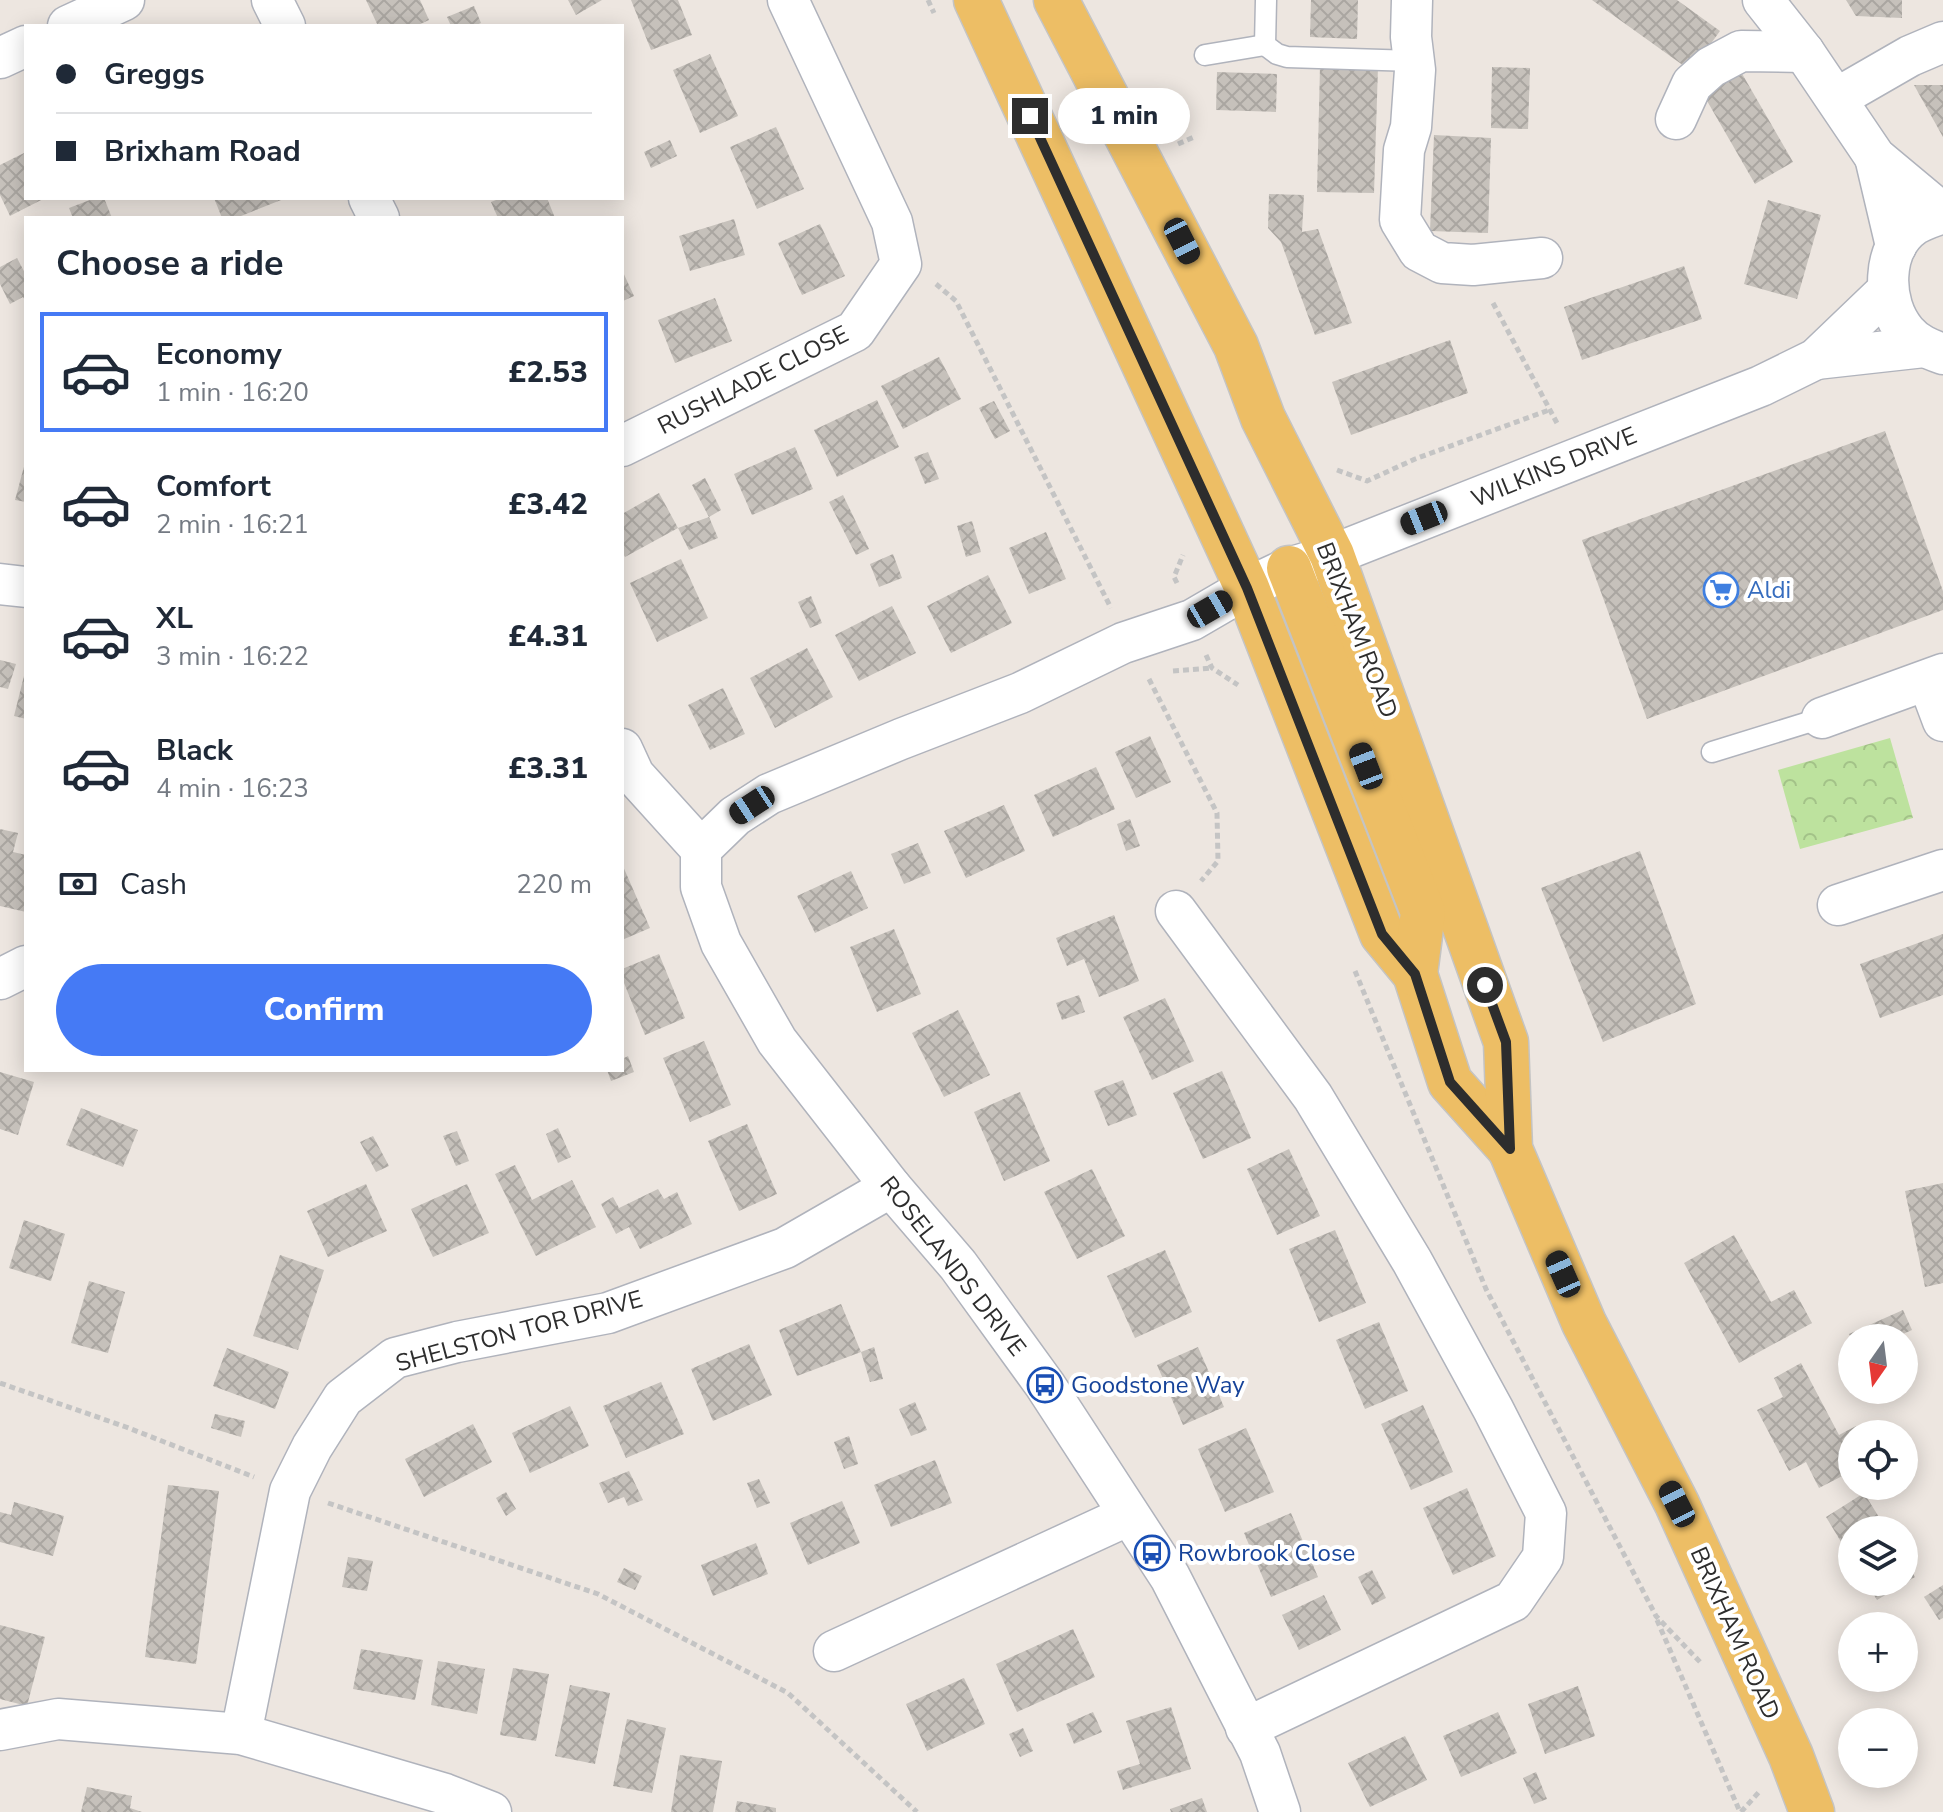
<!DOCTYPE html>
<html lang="en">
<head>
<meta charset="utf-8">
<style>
	:root { --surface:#fff; --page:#f2f2f3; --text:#1f2937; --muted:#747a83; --line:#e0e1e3; --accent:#457af5 }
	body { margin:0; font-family:"Nunito Sans",sans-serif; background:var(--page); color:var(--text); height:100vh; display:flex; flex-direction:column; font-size:30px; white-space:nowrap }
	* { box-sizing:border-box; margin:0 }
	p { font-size:26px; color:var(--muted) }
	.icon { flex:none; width:44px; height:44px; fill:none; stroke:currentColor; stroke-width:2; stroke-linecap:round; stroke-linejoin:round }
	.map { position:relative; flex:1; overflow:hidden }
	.panel { position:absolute; left:24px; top:216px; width:600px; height:856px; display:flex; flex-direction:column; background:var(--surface); border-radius:0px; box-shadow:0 4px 20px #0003 }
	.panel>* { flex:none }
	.top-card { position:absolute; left:24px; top:24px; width:600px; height:176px; border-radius:0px; box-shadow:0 4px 20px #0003; display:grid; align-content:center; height:176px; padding:0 32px; background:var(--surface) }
	.needle { width:52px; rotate:194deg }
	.controls { position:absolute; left:1838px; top:1324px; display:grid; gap:16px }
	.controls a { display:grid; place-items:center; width:80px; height:80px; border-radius:50%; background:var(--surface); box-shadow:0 4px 20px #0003; font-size:40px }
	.end { position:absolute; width:36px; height:36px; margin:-18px; border:10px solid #2d2d2d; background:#fff; box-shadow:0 0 0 4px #fff }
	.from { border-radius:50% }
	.bubble { position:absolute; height:56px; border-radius:28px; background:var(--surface); box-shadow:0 4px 20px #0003; font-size:26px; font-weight:800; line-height:56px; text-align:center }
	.car { position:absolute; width:24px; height:48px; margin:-24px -12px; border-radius:10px; box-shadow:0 0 6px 2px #0007; background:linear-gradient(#222 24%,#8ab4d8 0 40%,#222 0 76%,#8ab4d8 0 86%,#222 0) }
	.top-card b { display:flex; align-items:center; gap:28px; height:76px; font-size:30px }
	.top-card b+b { border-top:2px solid var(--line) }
	.top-card i { width:20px; height:20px; background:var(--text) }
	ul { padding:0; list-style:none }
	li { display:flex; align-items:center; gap:24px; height:120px; margin:0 16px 12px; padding:0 16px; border:4px solid transparent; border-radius:0px }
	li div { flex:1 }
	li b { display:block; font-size:30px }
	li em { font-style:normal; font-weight:800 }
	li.current { border-color:var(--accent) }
	li>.icon { width:72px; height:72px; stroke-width:1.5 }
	h2 { padding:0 32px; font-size:36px; line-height:96px }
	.pay { display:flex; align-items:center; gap:20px; height:88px; padding:0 32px; font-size:30px }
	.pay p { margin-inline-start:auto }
	.action { display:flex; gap:16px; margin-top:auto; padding:16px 32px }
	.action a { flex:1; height:92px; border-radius:48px; background:var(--accent); color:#fff; font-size:32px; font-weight:800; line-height:92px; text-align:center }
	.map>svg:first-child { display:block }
</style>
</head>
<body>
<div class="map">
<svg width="1943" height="1812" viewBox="0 0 1943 1812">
	<defs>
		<pattern id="park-crowns" width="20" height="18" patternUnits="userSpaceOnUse" patternTransform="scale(2)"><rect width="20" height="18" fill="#bde29e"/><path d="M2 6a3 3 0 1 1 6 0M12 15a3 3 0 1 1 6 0" fill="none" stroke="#a3c288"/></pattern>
		<pattern id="building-cross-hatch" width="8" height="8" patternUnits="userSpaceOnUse" patternTransform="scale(2)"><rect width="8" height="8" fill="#c6c1bb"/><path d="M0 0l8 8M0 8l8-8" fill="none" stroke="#aaa6a1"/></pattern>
	</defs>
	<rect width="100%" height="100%" fill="#ede6e0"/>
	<path fill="url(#park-crowns)" d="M1890 738 1913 818 1800 849 1778 770Z"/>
	<g fill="url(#building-cross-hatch)">
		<path d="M366 0H420L429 20 416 26H378Z"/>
		<path d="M568 0H602L576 15Z"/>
		<path d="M631 0H678L692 35 651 50Z"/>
		<path d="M1311 0H1358L1357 39 1310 37Z"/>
		<path d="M1592 0H1677L1720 31 1691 71Z"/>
		<path d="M1846 0H1902V18L1856 16Z"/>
		<path d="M474 6 481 23 474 26H451L447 17Z"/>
		<path d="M710 54 738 116 700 133 673 70Z"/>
		<path d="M1737 65 1793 162 1755 184 1699 87Z"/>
		<path d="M1320 66 1378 67 1374 193 1317 192Z"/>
		<path d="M1492 67 1530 68 1528 129 1491 128Z"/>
		<path d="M1217 72 1277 74 1276 112 1216 110Z"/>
		<path d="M1914 85H1943V137Z"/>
		<path d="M776 127 804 189 757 209 730 147Z"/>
		<path d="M1434 135 1491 138 1488 233 1430 231Z"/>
		<path d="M670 140 677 156 651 168 644 152Z"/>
		<path d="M26 152V198H45L10 216 0 195V165Z"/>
		<path d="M1269 194 1304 195 1302 232 1318 229 1352 323 1315 335 1281 242 1268 228Z"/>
		<path d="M95 198H104L112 218H73L69 208Z"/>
		<path d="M214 198H286L236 218H222Z"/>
		<path d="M501 198H547L555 218H498L491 202Z"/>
		<path d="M1768 200 1821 215 1797 299 1744 284Z"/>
		<path d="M734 219 745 255 690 271 679 236Z"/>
		<path d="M820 224 845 276 802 295 778 243Z"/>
		<path d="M17 258 26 275V302L23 297 10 304 0 284V267Z"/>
		<path d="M1684 266 1702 319 1582 360 1564 307Z"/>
		<path d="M622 270 634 296 623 301 622 299Z"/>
		<path d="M715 298 732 341 675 363 658 320Z"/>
		<path d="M1450 340 1468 393 1351 435 1332 382Z"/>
		<path d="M939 357 961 399 903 429 881 386Z"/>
		<path d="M877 400 899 447 837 477 814 430Z"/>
		<path d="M994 401 1010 431 995 439 979 408Z"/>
		<path d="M1885 431 1943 591V610L1647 719 1582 540Z"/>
		<path d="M795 447 813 489 752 515 734 474Z"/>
		<path d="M928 452 939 479 925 484 914 457Z"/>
		<path d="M25 463H26V502L15 500Z"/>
		<path d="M705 478 721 510 709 517 692 485Z"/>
		<path d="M659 493 678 528 625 557 622 552V514Z"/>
		<path d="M843 495 869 549 856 555 829 502Z"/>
		<path d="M709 517 718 538 689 550 678 528Z"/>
		<path d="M972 521 981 552 966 557 957 526Z"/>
		<path d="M1046 532 1066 579 1029 594 1009 548Z"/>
		<path d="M893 554 902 578 879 587 870 564Z"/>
		<path d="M681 559 708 618 657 642 630 583Z"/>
		<path d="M988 575 1012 623 951 653 927 606Z"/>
		<path d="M811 596 822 623 810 628 798 602Z"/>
		<path d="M892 606 916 653 859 681 835 635Z"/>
		<path d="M807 648 833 697 775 728 750 678Z"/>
		<path d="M0 660 16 664 8 689 0 687Z"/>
		<path d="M25 672H26V719L14 716Z"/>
		<path d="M723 688 745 734 710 750 688 705Z"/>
		<path d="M1150 736 1171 782 1136 798 1115 752Z"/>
		<path d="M1096 767 1115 809 1053 837 1034 795Z"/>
		<path d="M1004 805 1025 851 966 878 944 831Z"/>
		<path d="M1130 819 1140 846 1126 851 1117 824Z"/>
		<path d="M0 829 18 833 13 852 26 855V912L0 906Z"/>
		<path d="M918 843 931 873 904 884 891 854Z"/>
		<path d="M1640 851 1696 1004 1603 1042 1541 888Z"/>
		<path d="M622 864 650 928 622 940Z"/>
		<path d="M851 871 868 908 815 933 797 896Z"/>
		<path d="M1114 915 1139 981 1099 997 1084 959 1067 966 1056 938Z"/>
		<path d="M894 929 921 994 877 1012 850 947Z"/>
		<path d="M1943 934V995L1880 1018 1860 964Z"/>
		<path d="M659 954 685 1018 645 1035 622 978V969Z"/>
		<path d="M1079 995 1085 1012 1062 1020 1056 1003Z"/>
		<path d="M1165 998 1194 1061 1152 1080 1123 1017Z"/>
		<path d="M958 1010 990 1075 944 1097 912 1033Z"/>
		<path d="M704 1041 731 1105 690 1122 663 1058Z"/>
		<path d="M628 1056 634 1072 611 1081 607 1070H622V1059Z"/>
		<path d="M1222 1071 1251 1138 1203 1159 1173 1093Z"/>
		<path d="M0 1072 34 1082 18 1135 0 1129Z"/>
		<path d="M1123 1080 1137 1115 1108 1126 1094 1091Z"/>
		<path d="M1020 1092 1050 1161 1004 1181 974 1112Z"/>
		<path d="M81 1108 138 1130 123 1167 66 1145Z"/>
		<path d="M747 1124 777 1194 739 1211 708 1141Z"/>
		<path d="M558 1128 571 1157 558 1163 546 1134Z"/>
		<path d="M457 1131 469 1161 456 1166 443 1136Z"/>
		<path d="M373 1136 389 1166 376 1172 360 1142Z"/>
		<path d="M1289 1149 1320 1216 1277 1235 1247 1169Z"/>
		<path d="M515 1165 532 1200 572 1180 596 1227 536 1256 495 1174Z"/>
		<path d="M1092 1169 1125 1236 1077 1259 1044 1192Z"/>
		<path d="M1943 1183V1283L1925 1287 1905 1191Z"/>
		<path d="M366 1184 387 1231 328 1257 307 1211Z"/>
		<path d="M467 1184 489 1233 433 1257 411 1209Z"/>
		<path d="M658 1189 664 1199 677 1192 692 1224 640 1249 629 1227 616 1234 601 1204 613 1197 619 1208Z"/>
		<path d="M24 1220 65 1234 51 1281 9 1268Z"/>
		<path d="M1335 1230 1366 1303 1319 1322 1289 1249Z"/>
		<path d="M1734 1235 1771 1302 1794 1290 1812 1323 1739 1363 1684 1263Z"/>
		<path d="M1165 1250 1192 1312 1135 1338 1107 1276Z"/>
		<path d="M280 1255 324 1270 298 1350 253 1336Z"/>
		<path d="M89 1281 125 1292 108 1353 71 1343Z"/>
		<path d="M841 1304 861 1352 797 1376 779 1330Z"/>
		<path d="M1903 1310 1912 1330 1894 1338H1851L1849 1334Z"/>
		<path d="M1379 1322 1408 1391 1365 1409 1336 1340Z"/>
		<path d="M749 1344 772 1395 713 1421 691 1369Z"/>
		<path d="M874 1347 883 1379 870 1382 861 1352Z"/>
		<path d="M1198 1347 1224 1407 1183 1425 1157 1365Z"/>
		<path d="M227 1348 289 1372 275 1409 213 1386Z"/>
		<path d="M1801 1363 1839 1435 1856 1426 1860 1434H1852V1471L1819 1488 1806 1462 1789 1471 1757 1410 1783 1397 1774 1378Z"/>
		<path d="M661 1382 684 1434 626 1458 603 1406Z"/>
		<path d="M915 1402 927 1430 911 1436 899 1409Z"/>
		<path d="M1423 1405 1453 1472 1411 1490 1381 1424Z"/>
		<path d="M570 1406 589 1446 530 1473 512 1433Z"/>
		<path d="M215 1414 245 1421 241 1437 211 1428Z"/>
		<path d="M473 1424 492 1462 424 1497 405 1459Z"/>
		<path d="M1246 1428 1274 1492 1225 1512 1198 1449Z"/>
		<path d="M849 1436 858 1464 844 1469 834 1442Z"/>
		<path d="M935 1460 952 1503 891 1527 874 1485Z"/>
		<path d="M629 1471 643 1500 628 1506 624 1497 608 1503 599 1483Z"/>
		<path d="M759 1479 770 1503 757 1508 747 1483Z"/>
		<path d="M168 1485 219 1491 196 1664 145 1657Z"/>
		<path d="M1467 1488 1496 1556 1453 1575 1423 1508Z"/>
		<path d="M506 1492 516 1509 506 1516 496 1498Z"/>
		<path d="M1864 1493 1887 1530H1852V1560L1826 1517Z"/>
		<path d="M842 1501 860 1543 808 1565 790 1523Z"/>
		<path d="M14 1502 64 1516 53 1556 0 1542V1512L11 1515Z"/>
		<path d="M1291 1513 1318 1577 1271 1597 1244 1533Z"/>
		<path d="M756 1543 768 1574 713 1596 701 1565Z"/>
		<path d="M348 1557 373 1561 367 1591 342 1587Z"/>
		<path d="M1904 1559 1915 1577 1877 1600 1866 1582H1904Z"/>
		<path d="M624 1568 642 1576 635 1590 617 1582Z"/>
		<path d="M1372 1570 1386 1598 1372 1605 1358 1577Z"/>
		<path d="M1943 1585V1618L1939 1620 1924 1597Z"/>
		<path d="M1324 1595 1341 1630 1299 1650 1282 1615Z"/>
		<path d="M0 1625 45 1637 27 1706 0 1699Z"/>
		<path d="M1073 1629 1095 1677 1017 1712 996 1664Z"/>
		<path d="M361 1649 423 1660 415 1700 353 1689Z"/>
		<path d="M438 1661 485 1669 477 1714 431 1705Z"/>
		<path d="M513 1668 549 1674 536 1741 500 1735Z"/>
		<path d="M964 1678 985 1724 927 1751 906 1704Z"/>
		<path d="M570 1685 610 1693 595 1764 555 1756Z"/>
		<path d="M1578 1686 1595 1736 1545 1754 1528 1704Z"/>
		<path d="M1171 1707 1191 1769 1123 1790 1117 1771 1140 1764 1126 1721Z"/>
		<path d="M1093 1712 1102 1732 1074 1744 1066 1724Z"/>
		<path d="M1498 1712 1517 1753 1461 1777 1443 1736Z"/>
		<path d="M627 1719 666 1728 652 1793 613 1786Z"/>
		<path d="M1023 1728 1033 1751 1020 1757 1009 1734Z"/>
		<path d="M1405 1736 1427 1780 1370 1807 1348 1763Z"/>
		<path d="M680 1755 722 1761 713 1812H671Z"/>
		<path d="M1536 1772 1547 1799 1534 1804 1523 1778Z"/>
		<path d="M87 1787 132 1796 130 1808 142 1812H81Z"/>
		<path d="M1202 1798 1207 1812H1171L1170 1809Z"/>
		<path d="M737 1801 776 1808V1812H735Z"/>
	</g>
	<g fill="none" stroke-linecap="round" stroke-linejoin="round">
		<g stroke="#b0b3bc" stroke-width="23">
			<g id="lane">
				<path d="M1266 0 1265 45 1277 54 1287 57 1414 61"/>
				<path d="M1205 55 1265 45"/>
				<path d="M1712 752 1822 718"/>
			</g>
		</g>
		<g stroke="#b0b3bc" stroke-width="43">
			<g id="street">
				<path d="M272 0 285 26"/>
				<path d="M1412 0 1411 37 1415 70 1411 127 1404 150 1400 220 1419 251 1442 263 1473 265 1542 258"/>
				<path d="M1763 0 1804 52 1875 157 1942 213"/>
				<path d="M68 26 124 0"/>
				<path d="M0 58 26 46"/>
				<path d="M1837 98 1910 56 1943 42"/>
				<path d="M1676 119 1692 84 1711 67 1741 51 1804 52"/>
				<path d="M1875 157 1896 246"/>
				<path d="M369 198 379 218"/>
				<path d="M1943 213C1934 216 1922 220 1914 225 1881 248 1881 303 1906 332 1916 344 1929 349 1943 354"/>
				<path d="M1816 359 1924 347"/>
				<path d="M622 446 855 331 901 264 892 222 788 0"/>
				<path d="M0 584 26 587"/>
				<path d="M1928 681 1943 721"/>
				<path d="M1822 718 1943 674"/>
				<path d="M622 749 634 775 701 849"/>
				<path d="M1838 905 1943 870"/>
				<path d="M1176 911 1313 1097 1412 1261 1493 1409 1546 1513 1543 1557 1513 1601 1246 1728"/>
				<path d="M0 979 26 966"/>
				<path d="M834 1651 1129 1515"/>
				<path d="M0 1730 58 1719 241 1734 445 1794 491 1812"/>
				<path d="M241 1734 290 1491 312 1447 343 1398 395 1358 457 1342 608 1313 785 1248 891 1187"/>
				<path d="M1280 1812 1260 1753 1170 1577 1045 1385 958 1265 891 1187 777 1041 721 943 701 887V849L735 816 769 794 901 739 1020 693 1123 643 1192 620 1247 588 1289 568 1332 555 1761 386 1816 359 1888 290"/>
			</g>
		</g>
		<g stroke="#c4c4c4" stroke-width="47">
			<g id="primary">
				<path d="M976 0 1247 588 1382 934 1415 974 1450 1082 1510 1149"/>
				<path d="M1056 0 1236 346 1263 418 1332 555 1506 1042 1510 1149 1584 1323 1677 1504 1791 1756 1812 1812"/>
				<path d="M1289 568 1423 912 1415 974"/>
			</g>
		</g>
		<g stroke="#c4c4c4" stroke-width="5" stroke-dasharray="6 4" stroke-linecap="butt">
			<path d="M928 0 934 13"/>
			<path d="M1178 144 1194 137"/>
			<path d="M936 284 956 301 1111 608"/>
			<path d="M1493 303 1558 425"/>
			<path d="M1337 470 1367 481 1415 459 1549 410"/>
			<path d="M1177 583 1174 577 1183 555"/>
			<path d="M1206 655 1212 668 1238 685"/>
			<path d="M1173 671 1212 668"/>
			<path d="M1149 679 1217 813 1218 861 1201 881"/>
			<path d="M1355 971 1486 1289 1656 1616 1701 1663"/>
			<path d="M0 1383 126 1427 254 1477"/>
			<path d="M328 1503 598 1594 788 1693 917 1812"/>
			<path d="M1657 1620 1740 1812"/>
			<path d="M1741 1812 1759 1792"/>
		</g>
		<use href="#lane" stroke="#fff" stroke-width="20"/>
		<use href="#street" stroke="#fff" stroke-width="40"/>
		<use href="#primary" stroke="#edbe65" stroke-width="44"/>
	</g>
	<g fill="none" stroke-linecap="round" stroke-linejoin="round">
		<path stroke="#2d2d2d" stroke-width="10" d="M1030 116 1247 588 1382 934 1415 974 1450 1082 1510 1149 1506 1042 1485 985"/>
	</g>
	<defs>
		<g id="supermarket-ring" transform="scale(1.8)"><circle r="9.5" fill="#fff" stroke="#3f7fe0" stroke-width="1.5"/><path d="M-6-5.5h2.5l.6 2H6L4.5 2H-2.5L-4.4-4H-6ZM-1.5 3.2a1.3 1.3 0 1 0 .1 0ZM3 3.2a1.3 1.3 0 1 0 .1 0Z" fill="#3f7fe0"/></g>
		<g id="bus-ring" transform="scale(1.8)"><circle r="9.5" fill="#fff" stroke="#1a4fb4" stroke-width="1.5"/><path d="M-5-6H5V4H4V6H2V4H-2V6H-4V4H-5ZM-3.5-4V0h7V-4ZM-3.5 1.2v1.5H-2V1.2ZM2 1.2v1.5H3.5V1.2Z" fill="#1a4fb4"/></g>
	</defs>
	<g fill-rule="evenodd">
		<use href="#supermarket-ring" x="1721" y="590"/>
		<use href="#bus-ring" x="1045" y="1385"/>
		<use href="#bus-ring" x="1152" y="1553"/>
	</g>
	<g text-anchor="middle" stroke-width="8" stroke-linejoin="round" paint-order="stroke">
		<g font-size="24" fill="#2d2d2d" stroke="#fff">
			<text transform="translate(753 380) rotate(-27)" y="8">RUSHLADE CLOSE</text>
			<text transform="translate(1554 467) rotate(-22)" y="8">WILKINS DRIVE</text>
			<text transform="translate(1357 630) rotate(69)" y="8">BRIXHAM ROAD</text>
			<text transform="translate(953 1266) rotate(52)" y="8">ROSELANDS DRIVE</text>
			<text transform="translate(519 1331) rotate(-15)" y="8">SHELSTON TOR DRIVE</text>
			<text transform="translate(1735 1633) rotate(66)" y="8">BRIXHAM ROAD</text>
		</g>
		<g font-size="24" fill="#366cbe" stroke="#fff" text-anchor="start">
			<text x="1747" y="598">Aldi</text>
		</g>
		<g font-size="24" fill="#164399" stroke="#fff" text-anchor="start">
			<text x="1071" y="1393">Goodstone Way</text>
			<text x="1178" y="1561">Rowbrook Close</text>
		</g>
	</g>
</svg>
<div class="controls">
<a><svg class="needle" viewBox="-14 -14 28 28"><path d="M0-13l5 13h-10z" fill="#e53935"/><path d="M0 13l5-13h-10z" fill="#747a83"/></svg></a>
<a><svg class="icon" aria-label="locate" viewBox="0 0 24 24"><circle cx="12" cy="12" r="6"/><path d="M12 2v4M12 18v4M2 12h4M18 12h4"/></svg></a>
<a><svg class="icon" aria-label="layers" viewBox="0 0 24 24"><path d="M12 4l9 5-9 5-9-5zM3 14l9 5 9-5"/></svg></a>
<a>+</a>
<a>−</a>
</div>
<i class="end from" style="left:1485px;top:985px"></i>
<i class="end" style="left:1030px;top:116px"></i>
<div class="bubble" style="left:1058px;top:88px;width:132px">1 min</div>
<i class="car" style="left:1182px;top:241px;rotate:153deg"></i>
<i class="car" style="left:1424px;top:518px;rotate:248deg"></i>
<i class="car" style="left:1210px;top:609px;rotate:60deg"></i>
<i class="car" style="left:1366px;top:766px;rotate:339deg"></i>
<i class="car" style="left:752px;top:805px;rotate:237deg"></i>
<i class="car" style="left:1563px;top:1274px;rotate:336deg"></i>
<i class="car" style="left:1677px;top:1504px;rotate:333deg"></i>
<div class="top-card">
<b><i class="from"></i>Greggs</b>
<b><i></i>Brixham Road</b>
</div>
<section class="panel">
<h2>Choose a ride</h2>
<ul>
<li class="current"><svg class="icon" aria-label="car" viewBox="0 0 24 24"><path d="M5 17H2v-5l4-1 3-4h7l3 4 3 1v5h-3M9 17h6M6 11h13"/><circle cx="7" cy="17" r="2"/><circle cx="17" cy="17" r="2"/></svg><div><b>Economy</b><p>1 min · 16:20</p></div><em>£2.53</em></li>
<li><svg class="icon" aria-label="car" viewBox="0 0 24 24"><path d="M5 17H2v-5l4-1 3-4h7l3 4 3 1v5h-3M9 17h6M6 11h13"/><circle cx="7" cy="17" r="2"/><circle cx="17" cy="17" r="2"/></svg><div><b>Comfort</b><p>2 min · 16:21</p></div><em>£3.42</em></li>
<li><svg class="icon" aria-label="car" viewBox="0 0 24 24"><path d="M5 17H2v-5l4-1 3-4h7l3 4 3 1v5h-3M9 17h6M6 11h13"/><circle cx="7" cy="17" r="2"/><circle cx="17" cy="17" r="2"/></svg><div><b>XL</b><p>3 min · 16:22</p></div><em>£4.31</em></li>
<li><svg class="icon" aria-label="car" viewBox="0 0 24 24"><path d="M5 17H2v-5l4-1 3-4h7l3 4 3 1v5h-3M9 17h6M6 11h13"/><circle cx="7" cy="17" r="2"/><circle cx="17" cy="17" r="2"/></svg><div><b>Black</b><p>4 min · 16:23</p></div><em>£3.31</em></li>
</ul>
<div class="pay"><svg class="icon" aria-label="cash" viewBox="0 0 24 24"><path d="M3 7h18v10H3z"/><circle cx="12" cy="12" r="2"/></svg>Cash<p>220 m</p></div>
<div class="action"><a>Confirm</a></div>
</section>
</div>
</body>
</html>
